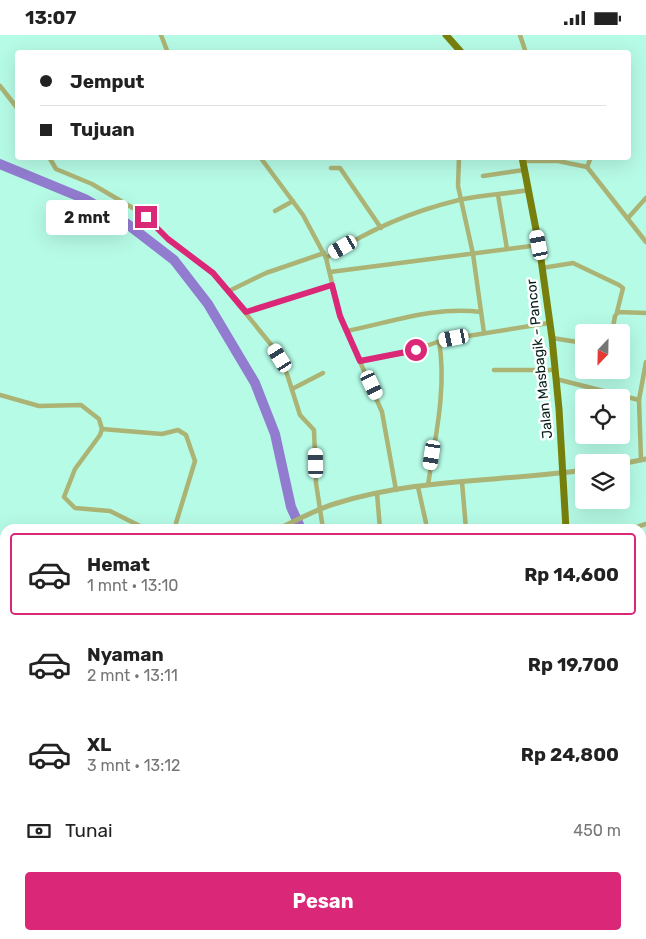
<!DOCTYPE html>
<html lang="id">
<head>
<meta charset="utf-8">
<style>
	:root { --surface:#fff; --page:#f6f6f6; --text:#222; --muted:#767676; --line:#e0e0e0; --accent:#db2777 }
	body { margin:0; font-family:Rubik,sans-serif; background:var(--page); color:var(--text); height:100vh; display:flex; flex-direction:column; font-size:19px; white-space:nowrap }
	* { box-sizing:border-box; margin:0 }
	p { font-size:16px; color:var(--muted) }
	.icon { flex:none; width:28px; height:28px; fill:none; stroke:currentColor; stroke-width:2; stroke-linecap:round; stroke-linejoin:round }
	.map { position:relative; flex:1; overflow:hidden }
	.side { position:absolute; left:0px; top:489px; width:646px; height:416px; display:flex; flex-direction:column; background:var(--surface); border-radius:15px 15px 0 0; box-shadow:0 5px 20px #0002 }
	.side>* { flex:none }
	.banner { position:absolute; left:15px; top:15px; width:616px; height:110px; border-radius:5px; box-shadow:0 5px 20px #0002; display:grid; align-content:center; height:110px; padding:0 25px; background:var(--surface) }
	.needle { width:32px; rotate:202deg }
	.fabs { position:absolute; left:575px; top:289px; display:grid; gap:10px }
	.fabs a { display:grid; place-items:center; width:55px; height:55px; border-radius:5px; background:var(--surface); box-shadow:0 5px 20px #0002; font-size:25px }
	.end { position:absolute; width:22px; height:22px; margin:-11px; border:6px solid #db2777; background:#fff; box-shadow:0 0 0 2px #fff }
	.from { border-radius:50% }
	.bubble { position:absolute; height:35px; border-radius:5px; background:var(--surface); box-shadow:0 5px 20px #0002; font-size:16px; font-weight:700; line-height:35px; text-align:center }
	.car { position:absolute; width:15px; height:30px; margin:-15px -8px; border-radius:6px; box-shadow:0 0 4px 1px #0007; background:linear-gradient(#fff 24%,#345 0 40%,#fff 0 76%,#345 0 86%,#fff 0) }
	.banner b { display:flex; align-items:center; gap:18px; height:48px; font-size:19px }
	.banner b+b { border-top:1px solid var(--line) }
	.banner i { width:12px; height:12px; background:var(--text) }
	ul { padding:9px 0 0; list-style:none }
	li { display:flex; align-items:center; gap:15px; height:82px; margin:0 10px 8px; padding:0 15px; border:2px solid transparent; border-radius:5px }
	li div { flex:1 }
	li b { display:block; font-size:19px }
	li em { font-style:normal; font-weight:700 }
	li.active { border-color:var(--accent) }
	li>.icon { width:45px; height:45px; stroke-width:1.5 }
	.pay { display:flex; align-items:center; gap:12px; height:55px; padding:0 25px; font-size:19px }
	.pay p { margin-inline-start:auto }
	.primary-button { display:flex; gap:10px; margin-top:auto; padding:10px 25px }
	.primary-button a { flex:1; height:58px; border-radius:5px; background:var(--accent); color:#fff; font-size:20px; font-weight:700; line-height:58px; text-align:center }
	.status { display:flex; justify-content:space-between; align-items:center; height:35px; padding:0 25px; background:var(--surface); direction:ltr }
	.status svg { height:14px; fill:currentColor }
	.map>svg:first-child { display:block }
</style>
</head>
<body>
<div class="status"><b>13:07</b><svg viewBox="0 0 49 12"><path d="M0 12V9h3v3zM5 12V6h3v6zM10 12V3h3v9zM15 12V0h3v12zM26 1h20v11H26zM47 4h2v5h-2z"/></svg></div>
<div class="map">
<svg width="646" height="904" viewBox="0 0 646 904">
	<rect width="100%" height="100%" fill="#b6fbe6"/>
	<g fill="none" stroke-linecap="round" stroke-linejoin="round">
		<g stroke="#927cd0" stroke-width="10">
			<path d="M0 129 85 164 126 188 174 225 208 269 255 348 275 399 291 472 301 494"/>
			<path d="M641 685 646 698"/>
			<path d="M371 904 374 900"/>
		</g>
		<g stroke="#abb375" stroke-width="4.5">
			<path d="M161 0 168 18"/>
			<path d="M520 0 526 18"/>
			<path d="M0 51 18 74"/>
			<path d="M49 122 56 134 92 149 138 176 168 204 213 238 273 312 287 339 300 380 314 395 316 448 323 494"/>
			<path d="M260 122 303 180 326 223 340 281 382 377 396 455"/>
			<path d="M459 122 458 151 473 219 484 298"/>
			<path d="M523 126H558L587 132 646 207"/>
			<path d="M587 132 591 122"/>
			<path d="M331 133H340L381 193"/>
			<path d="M483 141 524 135"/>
			<path d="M498 160 507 214"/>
			<path d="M275 176 293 166"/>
			<path d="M628 183 646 163"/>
			<path d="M326 223C366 196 413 176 459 165 482 160 505 159 528 155"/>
			<path d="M542 233 573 228 619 250 623 253 617 277"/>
			<path d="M330 237 539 210"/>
			<path d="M229 256 266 238 324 218"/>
			<path d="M246 277 332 250"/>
			<path d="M347 296C392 287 434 271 481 277"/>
			<path d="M612 298 615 281 618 277 646 278"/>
			<path d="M552 303 584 308"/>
			<path d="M360 326 409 317 443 305 549 288"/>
			<path d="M494 335H555"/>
			<path d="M556 344 639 365"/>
			<path d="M292 354 323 338"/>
			<path d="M0 360 39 371 81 370 99 384 102 394 100 400 75 434 64 462 75 473 110 476 146 494"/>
			<path d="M102 394 162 399 178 395 186 400 195 426 176 488"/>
			<path d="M641 425 639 365 646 327"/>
			<path d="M462 447 466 494"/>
			<path d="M428 450C435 404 447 353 439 306"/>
			<path d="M418 452 426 488"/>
			<path d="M377 458 380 494"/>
			<path d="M631 494 646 489"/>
			<path d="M641 516 646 514"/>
			<path d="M641 555 646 554"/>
			<path d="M0 669 5 664"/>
			<path d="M0 716 5 719"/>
			<path d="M641 794 646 793"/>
			<path d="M34 900 36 904"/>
			<path d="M245 900 248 904"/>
			<path d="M622 900 623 904"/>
		</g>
		<g stroke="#abb375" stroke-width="5">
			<path d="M621 429 646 424"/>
			<path d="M278 494C297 485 315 475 334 469 415 443 501 447 584 435"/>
			<path d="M0 535 5 534"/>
		</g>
		<g stroke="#78800d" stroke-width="7">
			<path d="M446 0 462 18"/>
			<path d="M522 122 539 210 552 303 559 374 566 494"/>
			<path d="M641 647 646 648"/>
		</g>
	</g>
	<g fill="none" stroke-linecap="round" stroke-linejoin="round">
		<path stroke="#db2777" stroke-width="6" d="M146 182 168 204 213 238 246 277 332 250 340 281 360 326 416 315"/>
	</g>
	<g text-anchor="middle" stroke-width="5" stroke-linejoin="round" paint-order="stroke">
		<g font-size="14" fill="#021d16" stroke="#fff">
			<text transform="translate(539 324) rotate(-96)" y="5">Jalan Masbagik - Pancor</text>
		</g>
	</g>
</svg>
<div class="fabs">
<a><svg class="needle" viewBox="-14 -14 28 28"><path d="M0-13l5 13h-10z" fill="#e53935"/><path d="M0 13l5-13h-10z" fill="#767676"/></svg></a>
<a><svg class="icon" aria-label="locate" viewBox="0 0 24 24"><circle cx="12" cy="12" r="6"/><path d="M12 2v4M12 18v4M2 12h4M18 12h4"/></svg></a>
<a><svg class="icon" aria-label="layers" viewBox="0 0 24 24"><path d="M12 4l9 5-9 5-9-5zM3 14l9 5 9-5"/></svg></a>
</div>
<i class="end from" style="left:416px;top:315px"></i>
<i class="end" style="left:146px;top:182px"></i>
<div class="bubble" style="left:46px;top:165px;width:82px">2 mnt</div>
<i class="car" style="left:539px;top:210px;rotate:349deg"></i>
<i class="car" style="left:343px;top:212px;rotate:240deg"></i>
<i class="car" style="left:454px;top:303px;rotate:259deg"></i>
<i class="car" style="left:280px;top:323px;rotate:328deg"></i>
<i class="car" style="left:372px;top:350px;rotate:155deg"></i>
<i class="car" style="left:432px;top:420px;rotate:189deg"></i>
<i class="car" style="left:316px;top:428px;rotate:359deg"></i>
<div class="banner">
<b><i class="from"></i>Jemput</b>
<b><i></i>Tujuan</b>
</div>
<section class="side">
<ul>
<li class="active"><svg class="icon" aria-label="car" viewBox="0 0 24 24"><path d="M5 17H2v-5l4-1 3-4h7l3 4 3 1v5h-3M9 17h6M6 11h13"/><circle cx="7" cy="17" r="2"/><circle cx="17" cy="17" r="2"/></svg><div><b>Hemat</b><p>1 mnt · 13:10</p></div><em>Rp 14,600</em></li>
<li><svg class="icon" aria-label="car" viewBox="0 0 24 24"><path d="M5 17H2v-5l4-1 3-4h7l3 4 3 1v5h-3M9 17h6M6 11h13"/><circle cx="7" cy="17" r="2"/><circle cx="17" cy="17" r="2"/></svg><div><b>Nyaman</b><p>2 mnt · 13:11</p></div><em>Rp 19,700</em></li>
<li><svg class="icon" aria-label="car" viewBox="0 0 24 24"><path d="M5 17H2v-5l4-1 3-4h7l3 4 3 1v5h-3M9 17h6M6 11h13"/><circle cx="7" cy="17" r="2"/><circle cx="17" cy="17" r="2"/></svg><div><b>XL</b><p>3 mnt · 13:12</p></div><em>Rp 24,800</em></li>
</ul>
<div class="pay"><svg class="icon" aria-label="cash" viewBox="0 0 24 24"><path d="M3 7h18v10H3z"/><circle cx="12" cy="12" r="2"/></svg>Tunai<p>450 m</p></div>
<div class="primary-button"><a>Pesan</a></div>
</section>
</div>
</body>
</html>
